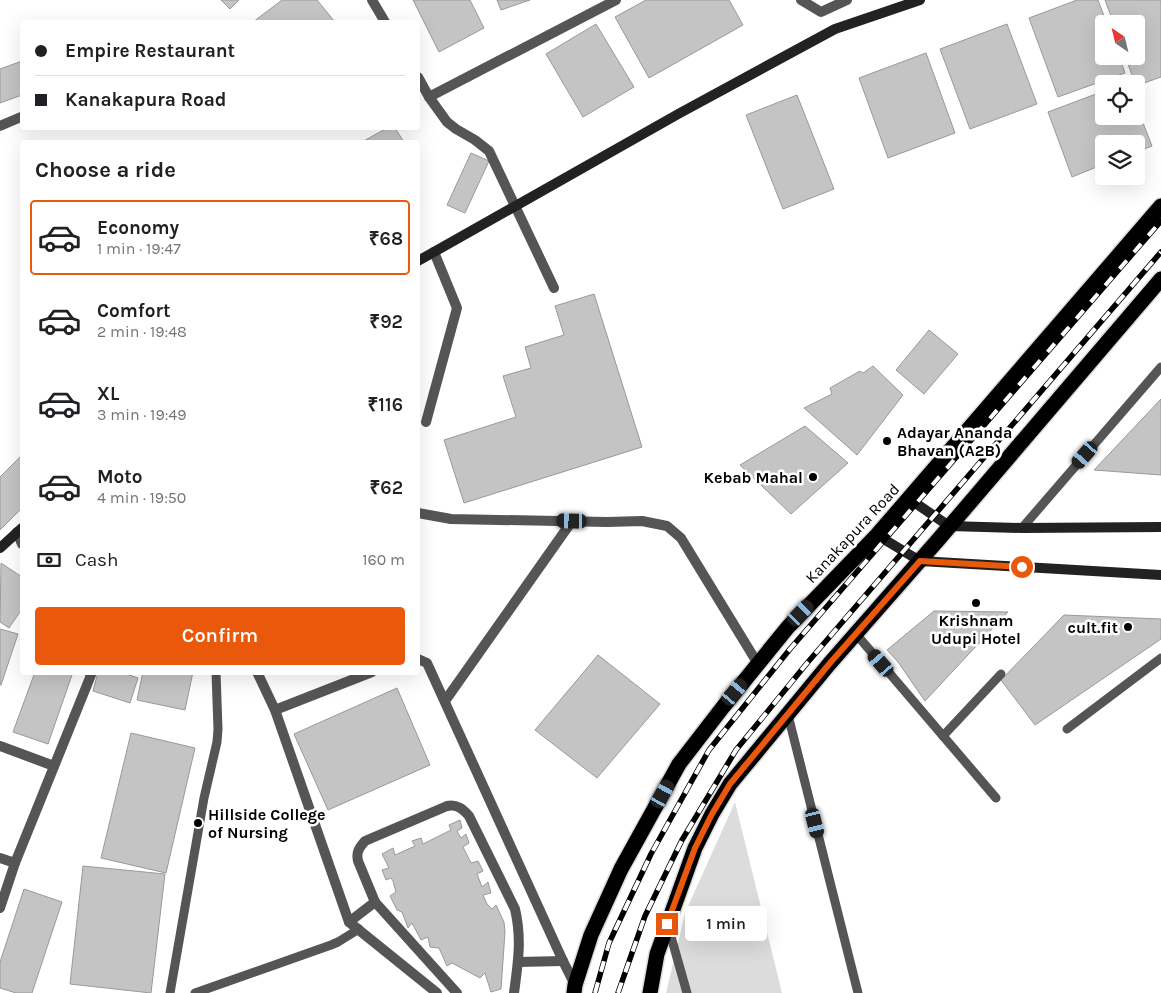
<!DOCTYPE html>
<html lang="en">
<head>
<meta charset="utf-8">
<style>
	:root { --surface:#fff; --page:#f2f2f2; --text:#202124; --muted:#757577; --line:#e0e0e0; --accent:#ea580c }
	body { margin:0; font-family:Karla,sans-serif; background:var(--page); color:var(--text); height:100vh; display:flex; flex-direction:column; font-size:19px; white-space:nowrap }
	* { box-sizing:border-box; margin:0 }
	p { font-size:16px; color:var(--muted) }
	.icon { flex:none; width:28px; height:28px; fill:none; stroke:currentColor; stroke-width:2; stroke-linecap:round; stroke-linejoin:round }
	.map { position:relative; flex:1; overflow:hidden }
	.panel { position:absolute; left:20px; top:140px; width:400px; height:535px; display:flex; flex-direction:column; background:var(--surface); border-radius:5px; box-shadow:0 5px 20px #0002 }
	.panel>* { flex:none }
	.top-card { position:absolute; left:20px; top:20px; width:400px; height:110px; border-radius:5px; box-shadow:0 5px 20px #0002; display:grid; align-content:center; height:110px; padding:0 15px; background:var(--surface) }
	.needle { width:32px; rotate:325deg }
	.buttons { position:absolute; left:1095px; top:15px; display:grid; gap:10px }
	.buttons a { display:grid; place-items:center; width:50px; height:50px; border-radius:5px; background:var(--surface); box-shadow:0 5px 20px #0002; font-size:25px }
	.end { position:absolute; width:22px; height:22px; margin:-11px; border:6px solid #ea580c; background:#fff; box-shadow:0 0 0 2px #fff }
	.from { border-radius:50% }
	.bubble { position:absolute; height:35px; border-radius:5px; background:var(--surface); box-shadow:0 5px 20px #0002; font-size:16px; font-weight:600; line-height:35px; text-align:center }
	.car { position:absolute; width:15px; height:30px; margin:-15px -8px; border-radius:6px; box-shadow:0 0 4px 1px #0007; background:linear-gradient(#222 24%,#8ab4d8 0 40%,#222 0 76%,#8ab4d8 0 86%,#222 0) }
	.top-card b { display:flex; align-items:center; gap:18px; height:48px; font-size:19px }
	.top-card b+b { border-top:1px solid var(--line) }
	.top-card i { width:12px; height:12px; background:var(--text) }
	ul { padding:0; list-style:none }
	li { display:flex; align-items:center; gap:15px; height:75px; margin:0 10px 8px; padding:0 5px; border:2px solid transparent; border-radius:5px }
	li div { flex:1 }
	li b { display:block; font-size:19px }
	li em { font-style:normal; font-weight:600 }
	li.selected { border-color:var(--accent) }
	li>.icon { width:45px; height:45px; stroke-width:1.5 }
	h2 { padding:0 15px; font-size:22px; line-height:60px }
	.pay { display:flex; align-items:center; gap:12px; height:55px; padding:0 15px; font-size:19px }
	.pay p { margin-inline-start:auto }
	.action { display:flex; gap:10px; margin-top:auto; padding:10px 15px }
	.action a { flex:1; height:58px; border-radius:5px; background:var(--accent); color:#fff; font-size:20px; font-weight:600; line-height:58px; text-align:center }
	.map>svg:first-child { display:block }
</style>
</head>
<body>
<div class="map">
<svg width="1161" height="993" viewBox="0 0 1161 993">
	<rect width="100%" height="100%" fill="#fff"/>
	<path fill="#dcdcdc" d="M735 802 782 993H666L685 913Z"/>
	<g fill="#c4c4c4" stroke="#999">
		<path d="M221 0H239L230 9Z"/>
		<path d="M282 0H317L335 22H253Z"/>
		<path d="M413 0H470L484 28 439 52Z"/>
		<path d="M497 0H530L501 10Z"/>
		<path d="M646 0H729L743 25 649 78 615 17Z"/>
		<path d="M1077 0H1098L1107 24H1104V56H1119L1125 73 1058 97 1029 18Z"/>
		<path d="M1105 0H1161V77L1136 86 1125 56H1136V24H1114Z"/>
		<path d="M596 24 634 87 583 117 546 54Z"/>
		<path d="M1007 24 1037 104 970 129 940 49Z"/>
		<path d="M926 53 955 133 888 158 859 78Z"/>
		<path d="M22 61V95L0 103V69Z"/>
		<path d="M1104 91V116H1136V105L1152 146 1136 152V144H1104V164L1072 177 1048 112Z"/>
		<path d="M797 95 834 189 783 209 746 115Z"/>
		<path d="M387 128H395L404 142H362Z"/>
		<path d="M471 153 489 161 465 213 447 205Z"/>
		<path d="M594 294 642 447 464 503 444 440 516 417 503 376 531 368 525 347 564 335 555 306Z"/>
		<path d="M929 330 958 354 924 394 896 370Z"/>
		<path d="M873 366 903 395 857 455 804 408 832 394 830 388 860 371 863 373Z"/>
		<path d="M1161 399V475L1094 470Z"/>
		<path d="M805 426 848 463 791 514 740 465Z"/>
		<path d="M22 455V508L0 530V477Z"/>
		<path d="M1 563 22 577V609L9 628 0 622Z"/>
		<path d="M934 611 1008 612 925 701 898 662 887 650Z"/>
		<path d="M1064 615 1161 619V639L1035 725 1001 680Z"/>
		<path d="M0 629 18 634 1 685H0Z"/>
		<path d="M598 655 660 704 597 778 535 730Z"/>
		<path d="M35 672H73L48 744 13 732Z"/>
		<path d="M98 672H120L138 678 130 703 93 691Z"/>
		<path d="M143 672H193L185 710 137 700Z"/>
		<path d="M397 688 430 765 328 810 294 734Z"/>
		<path d="M131 733 195 748 166 873 101 858Z"/>
		<path d="M460 820 462 828 457 831 461 838 466 834 469 843 463 847 471 863 478 861 483 871 477 874 482 887 488 882 491 893 483 895 487 904 492 909 496 905 504 922 505 932 501 989 491 992 485 973 480 978 452 963 447 966 439 948 430 947 428 937 421 940 412 923 408 928 402 912 397 910 390 896 396 892 393 881 391 878 386 880 382 870 389 868 382 854 393 848 395 855 415 846 412 841 421 838 423 844 451 830 449 825Z"/>
		<path d="M83 866 165 874 151 993 70 984Z"/>
		<path d="M24 889 62 902 32 993H16L0 988V962Z"/>
	</g>
	<g fill="none" stroke-linecap="round" stroke-linejoin="round">
		<g stroke="#dbdbdb" stroke-width="18">
			<g id="highway">
				<path d="M574 993 575 985 591 935 621 869 679 764 723 707 788 627 877 535 1161 206"/>
				<path d="M650 993 657 954 695 848 712 814 730 784 830 663 938 540 1161 279"/>
			</g>
		</g>
		<g stroke="#555" stroke-width="9">
			<path d="M1022 528 1161 367"/>
			<path d="M856 634 996 798"/>
			<path d="M788 715 858 993"/>
			<path d="M1067 729 1161 658"/>
			<path d="M943 736 1001 674"/>
			<path d="M668 926 687 993"/>
			<path d="M170 993 204 798 217 742 218 729 216 672"/>
			<path d="M195 993 331 945 338 942 359 929"/>
		</g>
		<g stroke="#555" stroke-width="10">
			<path d="M372 0 385 22"/>
			<path d="M801 0 821 12 847 0"/>
			<path d="M418 77 429 97 616 0"/>
			<path d="M429 97 447 122 456 129 475 140 489 151 554 288"/>
			<path d="M0 126 21 117"/>
			<path d="M426 422 457 308 434 252"/>
			<path d="M418 513 451 519 607 522 642 521 667 526 681 538 758 664"/>
			<path d="M17 532 22 544"/>
			<path d="M418 659 427 663 563 961 575 985"/>
			<path d="M257 672 275 710 349 922 437 993"/>
			<path d="M445 701 572 521"/>
			<path d="M275 710 372 672"/>
			<path d="M0 746 54 766"/>
			<path d="M0 858 15 863 91 675 89 672"/>
			<path d="M0 908 15 863"/>
			<path d="M349 922 375 902"/>
			<path d="M518 962 563 961"/>
			<path d="M457 993 375 902 358 861C356 852 359 848 365 841L447 806C457 804 463 809 469 816L515 909C522 939 518 963 514 993"/>
		</g>
		<g stroke="#222" stroke-width="10">
			<path d="M418 261 680 113 835 29 920 0"/>
			<path d="M908 498 949 526 1022 528 1161 527"/>
			<path d="M877 535 920 561 1161 575"/>
			<path d="M0 548 22 528"/>
		</g>
		<use href="#highway" stroke="#000" stroke-width="15"/>
		<g stroke="#000" stroke-width="5.5">
			<g id="rail">
				<path d="M595 993 609 943 651 854 709 750 790 649 1161 221"/>
				<path d="M618 993 645 916 682 840 736 750 808 662 1161 252"/>
			</g>
		</g>
		<use href="#rail" stroke="#fff" stroke-width="4" stroke-dasharray="11" stroke-linecap="butt"/>
	</g>
	<g fill="none" stroke-linecap="round" stroke-linejoin="round">
		<path stroke="#ea580c" stroke-width="6" d="M667 924 695 848 712 814 730 784 830 663 920 561 1022 567"/>
	</g>
	<g fill="#000" stroke="#fff" stroke-width="2">
		<circle cx="887" cy="441" r="5"/>
		<circle cx="813" cy="477" r="5"/>
		<circle cx="976" cy="603" r="5"/>
		<circle cx="1128" cy="627" r="5"/>
		<circle cx="198" cy="823" r="5"/>
	</g>
	<g text-anchor="middle" stroke-width="5" stroke-linejoin="round" paint-order="stroke">
		<g font-size="16" font-weight="bold" fill="#000" stroke="#fff" text-anchor="start">
			<text x="897" y="438">Adayar Ananda<tspan x="897" dy="18">Bhavan (A2B)</tspan></text>
			<text x="803" y="483" text-anchor="end">Kebab Mahal</text>
			<text x="976" y="626" text-anchor="middle">Krishnam<tspan x="976" dy="18">Udupi Hotel</tspan></text>
			<text x="1118" y="633" text-anchor="end">cult.fit</text>
			<text x="208" y="820">Hillside College<tspan x="208" dy="18">of Nursing</tspan></text>
		</g>
		<g font-size="16" fill="#000" stroke="#fff">
			<text transform="translate(852 533) rotate(-47)" y="6">Kanakapura Road</text>
		</g>
	</g>
</svg>
<div class="buttons">
<a><svg class="needle" viewBox="-14 -14 28 28"><path d="M0-13l5 13h-10z" fill="#e53935"/><path d="M0 13l5-13h-10z" fill="#757577"/></svg></a>
<a><svg class="icon" aria-label="locate" viewBox="0 0 24 24"><circle cx="12" cy="12" r="6"/><path d="M12 2v4M12 18v4M2 12h4M18 12h4"/></svg></a>
<a><svg class="icon" aria-label="layers" viewBox="0 0 24 24"><path d="M12 4l9 5-9 5-9-5zM3 14l9 5 9-5"/></svg></a>
</div>
<i class="end from" style="left:1022px;top:567px"></i>
<i class="end" style="left:667px;top:924px"></i>
<div class="bubble" style="left:685px;top:906px;width:82px">1 min</div>
<i class="car" style="left:1085px;top:455px;rotate:221deg"></i>
<i class="car" style="left:572px;top:521px;rotate:271deg"></i>
<i class="car" style="left:801px;top:613px;rotate:44deg"></i>
<i class="car" style="left:881px;top:663px;rotate:319deg"></i>
<i class="car" style="left:735px;top:692px;rotate:40deg"></i>
<i class="car" style="left:663px;top:794px;rotate:29deg"></i>
<i class="car" style="left:815px;top:823px;rotate:166deg"></i>
<div class="top-card">
<b><i class="from"></i>Empire Restaurant</b>
<b><i></i>Kanakapura Road</b>
</div>
<section class="panel">
<h2>Choose a ride</h2>
<ul>
<li class="selected"><svg class="icon" aria-label="car" viewBox="0 0 24 24"><path d="M5 17H2v-5l4-1 3-4h7l3 4 3 1v5h-3M9 17h6M6 11h13"/><circle cx="7" cy="17" r="2"/><circle cx="17" cy="17" r="2"/></svg><div><b>Economy</b><p>1 min · 19:47</p></div><em>₹68</em></li>
<li><svg class="icon" aria-label="car" viewBox="0 0 24 24"><path d="M5 17H2v-5l4-1 3-4h7l3 4 3 1v5h-3M9 17h6M6 11h13"/><circle cx="7" cy="17" r="2"/><circle cx="17" cy="17" r="2"/></svg><div><b>Comfort</b><p>2 min · 19:48</p></div><em>₹92</em></li>
<li><svg class="icon" aria-label="car" viewBox="0 0 24 24"><path d="M5 17H2v-5l4-1 3-4h7l3 4 3 1v5h-3M9 17h6M6 11h13"/><circle cx="7" cy="17" r="2"/><circle cx="17" cy="17" r="2"/></svg><div><b>XL</b><p>3 min · 19:49</p></div><em>₹116</em></li>
<li><svg class="icon" aria-label="car" viewBox="0 0 24 24"><path d="M5 17H2v-5l4-1 3-4h7l3 4 3 1v5h-3M9 17h6M6 11h13"/><circle cx="7" cy="17" r="2"/><circle cx="17" cy="17" r="2"/></svg><div><b>Moto</b><p>4 min · 19:50</p></div><em>₹62</em></li>
</ul>
<div class="pay"><svg class="icon" aria-label="cash" viewBox="0 0 24 24"><path d="M3 7h18v10H3z"/><circle cx="12" cy="12" r="2"/></svg>Cash<p>160 m</p></div>
<div class="action"><a>Confirm</a></div>
</section>
</div>
</body>
</html>
